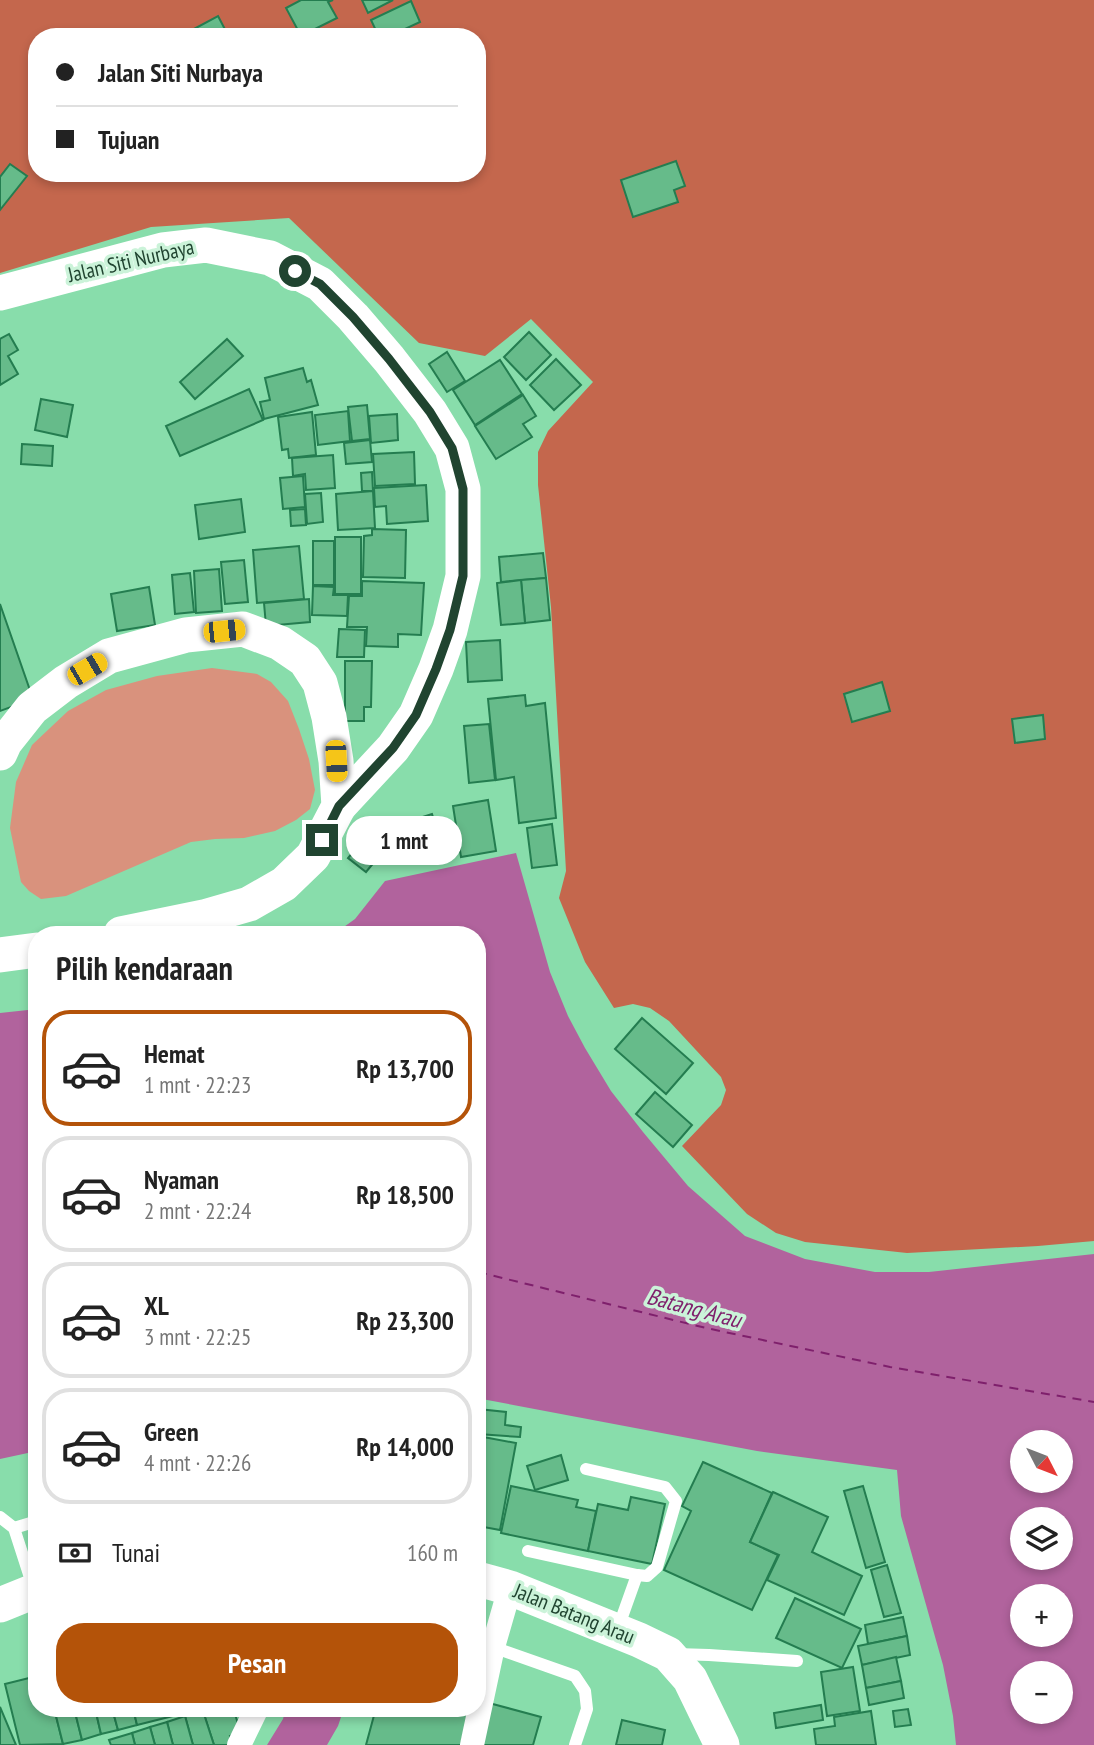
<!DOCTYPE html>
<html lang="id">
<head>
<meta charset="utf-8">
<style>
	:root { --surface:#fff; --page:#f6f6f6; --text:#222; --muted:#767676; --line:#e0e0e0; --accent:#b45309 }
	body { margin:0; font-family:"PT Sans Narrow",sans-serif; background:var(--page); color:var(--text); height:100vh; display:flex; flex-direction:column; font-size:26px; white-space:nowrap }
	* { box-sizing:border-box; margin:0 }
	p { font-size:23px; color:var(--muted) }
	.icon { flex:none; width:38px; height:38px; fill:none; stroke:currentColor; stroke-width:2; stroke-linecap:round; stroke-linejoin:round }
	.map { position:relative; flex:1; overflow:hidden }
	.side { position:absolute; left:28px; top:926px; width:458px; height:791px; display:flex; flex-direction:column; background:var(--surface); border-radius:28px; box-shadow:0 4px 10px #0003 }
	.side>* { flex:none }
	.top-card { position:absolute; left:28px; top:28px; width:458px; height:154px; border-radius:28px; box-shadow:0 4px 10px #0003; display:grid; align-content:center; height:154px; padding:0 28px; background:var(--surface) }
	.needle { width:46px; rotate:132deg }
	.fabs { position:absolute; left:1010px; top:1430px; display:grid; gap:14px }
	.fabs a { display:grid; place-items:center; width:63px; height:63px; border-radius:50%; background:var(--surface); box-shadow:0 4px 10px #0003; font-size:35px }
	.end { position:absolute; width:32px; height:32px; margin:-16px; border:9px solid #204430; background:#fff; box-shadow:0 0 0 4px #fff }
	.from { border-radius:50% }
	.bubble { position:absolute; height:49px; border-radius:24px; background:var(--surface); box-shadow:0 4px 10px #0003; font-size:23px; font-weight:600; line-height:49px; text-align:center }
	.car { position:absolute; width:21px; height:42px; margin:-21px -10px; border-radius:9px; box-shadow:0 0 5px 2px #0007; background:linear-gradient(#f5c518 24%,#345 0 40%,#f5c518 0 76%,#345 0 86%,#f5c518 0) }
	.top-card b { display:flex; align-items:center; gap:24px; height:66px; font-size:26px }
	.top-card b+b { border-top:2px solid var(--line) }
	.top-card i { width:18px; height:18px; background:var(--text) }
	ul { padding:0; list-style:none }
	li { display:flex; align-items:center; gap:21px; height:116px; margin:0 14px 10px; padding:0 14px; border:4px solid var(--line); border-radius:28px }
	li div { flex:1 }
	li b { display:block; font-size:26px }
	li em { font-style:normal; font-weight:600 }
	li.active { border-color:var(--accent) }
	li>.icon { width:63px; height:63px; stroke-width:1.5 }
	h2 { padding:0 28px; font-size:32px; line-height:84px }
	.pay { display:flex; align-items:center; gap:18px; height:77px; padding:0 28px; font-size:26px }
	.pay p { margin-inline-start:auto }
	.action { display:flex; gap:14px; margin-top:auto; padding:14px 28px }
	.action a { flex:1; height:80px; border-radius:28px; background:var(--accent); color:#fff; font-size:28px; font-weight:600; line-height:80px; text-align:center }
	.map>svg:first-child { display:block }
</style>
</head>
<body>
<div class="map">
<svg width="1094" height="1745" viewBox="0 0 1094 1745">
	<rect width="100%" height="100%" fill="#88ddab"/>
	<path fill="#d9927d" d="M212 668 257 674 271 682 288 701 299 729 309 759 315 790 310 809 296 820 275 831 244 838 215 839 191 842 66 896 41 899 29 891 21 882 10 828 16 782 32 745 68 711 106 690 157 676Z"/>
	<path fill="#c4674d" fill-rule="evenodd" d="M0 0H1094V1241L1038 1246 907 1253 805 1242 776 1233 747 1214 682 1146 721 1105 726 1090 721 1077 669 1021 650 1008 633 1004 614 1008 585 962 559 898 566 871 551 607 538 485V452L548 431 593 382 531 319 485 356 419 343 289 218 151 227 0 273ZM37 37H478V173H37Z"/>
	<g fill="#b1639d" fill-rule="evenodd">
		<path d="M516 853 550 972 568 1016 585 1048 611 1091 643 1132 688 1186 745 1236 805 1259 875 1272H929L1094 1254V1745H956L953 1716 943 1665 901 1516 897 1470 757 1451 482 1399 478 1401V934H334L355 919 385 881ZM1022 1442H1060V1480H1022ZM1022 1519H1060V1558H1022ZM1022 1596H1060V1634H1022ZM1022 1673H1060V1712H1022Z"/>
		<path d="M37 1009V1451L0 1459V1013Z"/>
		<path d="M286 1708H344L338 1726 327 1745H267L283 1719Z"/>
	</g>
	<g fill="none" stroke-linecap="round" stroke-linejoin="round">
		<path stroke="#7f206c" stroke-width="2" stroke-dasharray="9 7" stroke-linecap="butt" d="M478 1272 706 1328 890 1367 1094 1402"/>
	</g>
	<g fill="#66bb8a" stroke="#247d50" stroke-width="2">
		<path d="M301 0H333L328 2 337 18 301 36 286 8Z"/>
		<path d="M362 0H393L368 13Z"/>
		<path d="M411 1 420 22 388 37H379L371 20Z"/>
		<path d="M218 16 229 37H179Z"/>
		<path d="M676 161 685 186 674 190 678 202 633 217 621 180Z"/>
		<path d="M10 164 27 176 0 210V177Z"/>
		<path d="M529 332 551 355 526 380 504 357Z"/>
		<path d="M9 334 18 350 8 356 18 374 0 385V339Z"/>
		<path d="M227 339 243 356 195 399 180 382Z"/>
		<path d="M447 352 465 381 447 392 429 364Z"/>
		<path d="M556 359 581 385 554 410 530 385Z"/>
		<path d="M500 360 522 394 475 425 453 390Z"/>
		<path d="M303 368 307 382 311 380 318 405 264 419 260 402 270 400 265 378Z"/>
		<path d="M249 389 263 420 180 456 166 426Z"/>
		<path d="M523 395 536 416 523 424 532 437 496 459 475 426Z"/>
		<path d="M41 399 73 405 67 437 35 430Z"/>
		<path d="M367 405 370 439 352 441 348 407Z"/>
		<path d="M348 411 350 441 318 445 315 415Z"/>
		<path d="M312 412 316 455 289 458 288 449 282 450 278 417Z"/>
		<path d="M397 414 398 440 371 443 369 416Z"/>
		<path d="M370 440 372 462 346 464 344 443Z"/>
		<path d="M22 444 53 446 52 466 21 464Z"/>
		<path d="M414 452 415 484 375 486 373 454Z"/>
		<path d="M333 455 335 488 306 490 305 474 293 476 292 458Z"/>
		<path d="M372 472 373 491H362L361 473Z"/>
		<path d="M303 476 305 507 283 509 280 478Z"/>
		<path d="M426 485 428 521 387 524 386 506 375 507 374 488Z"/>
		<path d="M373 491 375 528 338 530 336 494Z"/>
		<path d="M321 493 323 522 307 524 305 494Z"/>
		<path d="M241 499 245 532 199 539 195 505Z"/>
		<path d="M305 509 306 525 291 526 290 510Z"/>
		<path d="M372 529 406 530 405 578 363 577 364 536 372 535Z"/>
		<rect x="335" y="537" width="26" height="57"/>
		<rect x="313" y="541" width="21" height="44"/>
		<path d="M299 546 304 599 257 603 253 550Z"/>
		<path d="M543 553 546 578 501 582 499 557Z"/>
		<path d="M244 560 248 602 225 604 221 562Z"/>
		<path d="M219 569 222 611 196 613 194 571Z"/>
		<path d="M190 573 194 612 175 614 172 575Z"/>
		<path d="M546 578 550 620 525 623 521 580Z"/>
		<path d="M521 580 525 623 501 625 497 583Z"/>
		<path d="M362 581 424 583 421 635 398 634V647L366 646 367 627H347L349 596H362Z"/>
		<path d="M313 586 334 587 333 595H348L347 616 312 615Z"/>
		<path d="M149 587 155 625 117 631 111 594Z"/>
		<path d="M309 599 310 622 266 626 264 603Z"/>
		<path d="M0 604 33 699 0 711Z"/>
		<path d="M339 629 365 630 364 657H337Z"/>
		<path d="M500 640 502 680 468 682 466 642Z"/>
		<path d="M345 661H372L371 707H364V721H345Z"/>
		<path d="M882 682 890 711 852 722 844 694Z"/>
		<path d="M525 695 526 706 545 703 556 818 519 823 514 777 496 780 488 699Z"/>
		<path d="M1043 715 1045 739 1015 743 1012 719Z"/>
		<path d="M489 724 495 780 469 783 464 726Z"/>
		<path d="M488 800 496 851 461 857 453 806Z"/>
		<path d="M432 814 442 846 417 854 407 822Z"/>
		<path d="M552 824 557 865 532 868 527 828Z"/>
		<path d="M372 829 390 843 366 872 348 858Z"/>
		<path d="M642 1018 693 1063 666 1094 615 1049Z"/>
		<path d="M655 1092 692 1125 673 1147 636 1114Z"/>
		<path d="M478 1409 506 1412 505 1425 521 1427 520 1437 478 1434Z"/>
		<path d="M478 1436 516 1443 500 1530 478 1526Z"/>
		<path d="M561 1455 568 1480 535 1490 527 1466Z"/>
		<path d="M703 1462 772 1493 750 1542 778 1555 752 1610 664 1570 691 1511 682 1506Z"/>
		<path d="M511 1486 578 1500 576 1507 596 1511 588 1551 501 1533Z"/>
		<path d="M863 1486 885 1562 866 1568 844 1491Z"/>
		<path d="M773 1492 828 1517 812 1552 862 1576 844 1615 767 1580 779 1555 750 1542Z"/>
		<path d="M631 1497 665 1504 652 1564 588 1551 598 1504 628 1510Z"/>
		<path d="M887 1565 901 1613 884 1617 871 1570Z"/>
		<path d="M795 1598 861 1629 842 1668 776 1638Z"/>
		<path d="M903 1617 907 1636 868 1644 865 1625Z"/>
		<path d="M907 1636 910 1655 862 1665 858 1646Z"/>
		<path d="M896 1657 901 1681 866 1688 862 1665Z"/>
		<path d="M853 1667 860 1711 827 1716 821 1672Z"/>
		<path d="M37 1676V1708H54L63 1744 20 1745 5 1684Z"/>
		<path d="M901 1681 904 1698 869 1705 866 1688Z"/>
		<path d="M489 1703 541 1717 533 1745H479Z"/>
		<path d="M821 1705 823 1720 776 1728 774 1713Z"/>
		<path d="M0 1707 16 1745H0Z"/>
		<path d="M54 1708H74L82 1740 63 1744Z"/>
		<path d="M74 1708H95L101 1734 82 1740Z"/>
		<path d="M95 1708H112L118 1730 101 1734Z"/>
		<path d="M112 1708H133L137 1725 118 1730Z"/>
		<path d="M133 1708H175L177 1715 137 1725Z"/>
		<path d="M213 1708H233L241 1733 230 1736 232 1745H214L203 1711Z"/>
		<path d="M376 1708H470L461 1745H366Z"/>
		<path d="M908 1709 911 1725 895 1727 893 1711Z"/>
		<path d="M203 1711 214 1745H193L185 1716Z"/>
		<path d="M871 1711 876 1745H816L814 1729 835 1726 834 1717Z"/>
		<path d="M185 1716 193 1745H173L167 1722Z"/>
		<path d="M622 1720 665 1730 662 1745H616Z"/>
		<path d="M167 1722 173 1745H155L150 1727Z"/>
		<path d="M150 1727 155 1745H135L132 1733Z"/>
		<path d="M132 1733 135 1745H111L109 1740Z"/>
	</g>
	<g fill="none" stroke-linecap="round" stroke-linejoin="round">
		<g stroke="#fff" stroke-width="12">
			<path d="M0 1517 14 1528 34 1590"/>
			<path d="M14 1528 37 1521"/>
			<path d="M528 1551 637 1575 647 1576 657 1567 676 1501 665 1487 586 1469"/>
			<path d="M617 1631 637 1575"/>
			<path d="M493 1647 575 1676 585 1691 587 1709 575 1745"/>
			<path d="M675 1654 709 1655 797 1661"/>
		</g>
		<g stroke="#fff" stroke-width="24">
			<path d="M239 1745 257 1708"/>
			<path d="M472 1745 493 1647 510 1588"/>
		</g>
		<g stroke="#fff" stroke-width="35">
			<path d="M0 293 163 250 206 245 270 258 320 284 353 317 389 359 430 412 452 448 463 489V576L450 630 436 669 416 715 393 748 339 806"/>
			<path d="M0 753 5 742 32 708 66 682 109 656 186 635 243 629 280 643 305 660 320 683 329 717 336 761 339 806 313 856 284 884 249 904 204 917 121 934"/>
			<path d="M0 955 37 950"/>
			<path d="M478 1579 510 1588 639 1640 668 1654 690 1679 722 1745"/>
			<path d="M0 1605 37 1590"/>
		</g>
	</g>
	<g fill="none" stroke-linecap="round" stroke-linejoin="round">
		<path stroke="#204430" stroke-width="9" d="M295 271 320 284 353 317 389 359 430 412 452 448 463 489V576L450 630 436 669 416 715 393 748 339 806 322 840"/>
	</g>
	<g text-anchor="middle" stroke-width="7" stroke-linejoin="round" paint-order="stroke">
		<g font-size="21" fill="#204430" stroke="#cbf3d9">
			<text transform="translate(131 261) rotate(-13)" y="7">Jalan Siti Nurbaya</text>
			<text transform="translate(574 1614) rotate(22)" y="7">Jalan Batang Arau</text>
		</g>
		<g font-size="23" font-style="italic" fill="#7f206c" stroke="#cbf3d9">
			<text transform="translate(694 1308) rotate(15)" y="8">Batang Arau</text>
		</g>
	</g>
</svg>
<div class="fabs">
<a><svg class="needle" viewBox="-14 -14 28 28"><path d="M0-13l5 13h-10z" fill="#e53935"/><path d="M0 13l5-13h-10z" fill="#767676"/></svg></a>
<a><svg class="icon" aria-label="layers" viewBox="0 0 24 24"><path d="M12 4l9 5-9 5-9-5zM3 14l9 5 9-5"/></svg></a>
<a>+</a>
<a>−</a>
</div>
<i class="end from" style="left:295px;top:271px"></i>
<i class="end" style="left:322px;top:840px"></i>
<div class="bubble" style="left:346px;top:816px;width:116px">1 mnt</div>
<i class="car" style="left:224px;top:631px;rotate:84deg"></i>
<i class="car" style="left:87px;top:669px;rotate:60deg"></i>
<i class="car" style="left:336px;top:761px;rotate:177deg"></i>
<div class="top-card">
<b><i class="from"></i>Jalan Siti Nurbaya</b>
<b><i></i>Tujuan</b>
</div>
<section class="side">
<h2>Pilih kendaraan</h2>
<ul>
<li class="active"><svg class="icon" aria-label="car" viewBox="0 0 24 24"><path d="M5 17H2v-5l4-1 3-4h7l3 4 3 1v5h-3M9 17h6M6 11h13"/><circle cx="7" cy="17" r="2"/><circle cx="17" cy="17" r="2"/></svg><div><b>Hemat</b><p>1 mnt · 22:23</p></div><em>Rp 13,700</em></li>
<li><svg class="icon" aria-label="car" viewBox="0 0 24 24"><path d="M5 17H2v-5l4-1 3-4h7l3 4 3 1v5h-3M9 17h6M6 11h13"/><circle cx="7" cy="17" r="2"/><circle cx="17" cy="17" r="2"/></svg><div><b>Nyaman</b><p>2 mnt · 22:24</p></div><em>Rp 18,500</em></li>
<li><svg class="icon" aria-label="car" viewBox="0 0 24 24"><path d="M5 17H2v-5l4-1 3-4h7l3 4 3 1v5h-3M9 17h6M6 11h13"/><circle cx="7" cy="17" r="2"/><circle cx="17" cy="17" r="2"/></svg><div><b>XL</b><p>3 mnt · 22:25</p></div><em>Rp 23,300</em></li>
<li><svg class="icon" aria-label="car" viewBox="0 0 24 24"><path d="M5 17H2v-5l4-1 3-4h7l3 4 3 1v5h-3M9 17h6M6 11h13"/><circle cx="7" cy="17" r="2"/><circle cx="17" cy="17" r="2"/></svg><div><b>Green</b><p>4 mnt · 22:26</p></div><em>Rp 14,000</em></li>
</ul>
<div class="pay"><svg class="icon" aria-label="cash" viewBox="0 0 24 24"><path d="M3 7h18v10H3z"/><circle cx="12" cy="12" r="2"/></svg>Tunai<p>160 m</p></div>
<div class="action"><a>Pesan</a></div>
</section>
</div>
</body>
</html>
